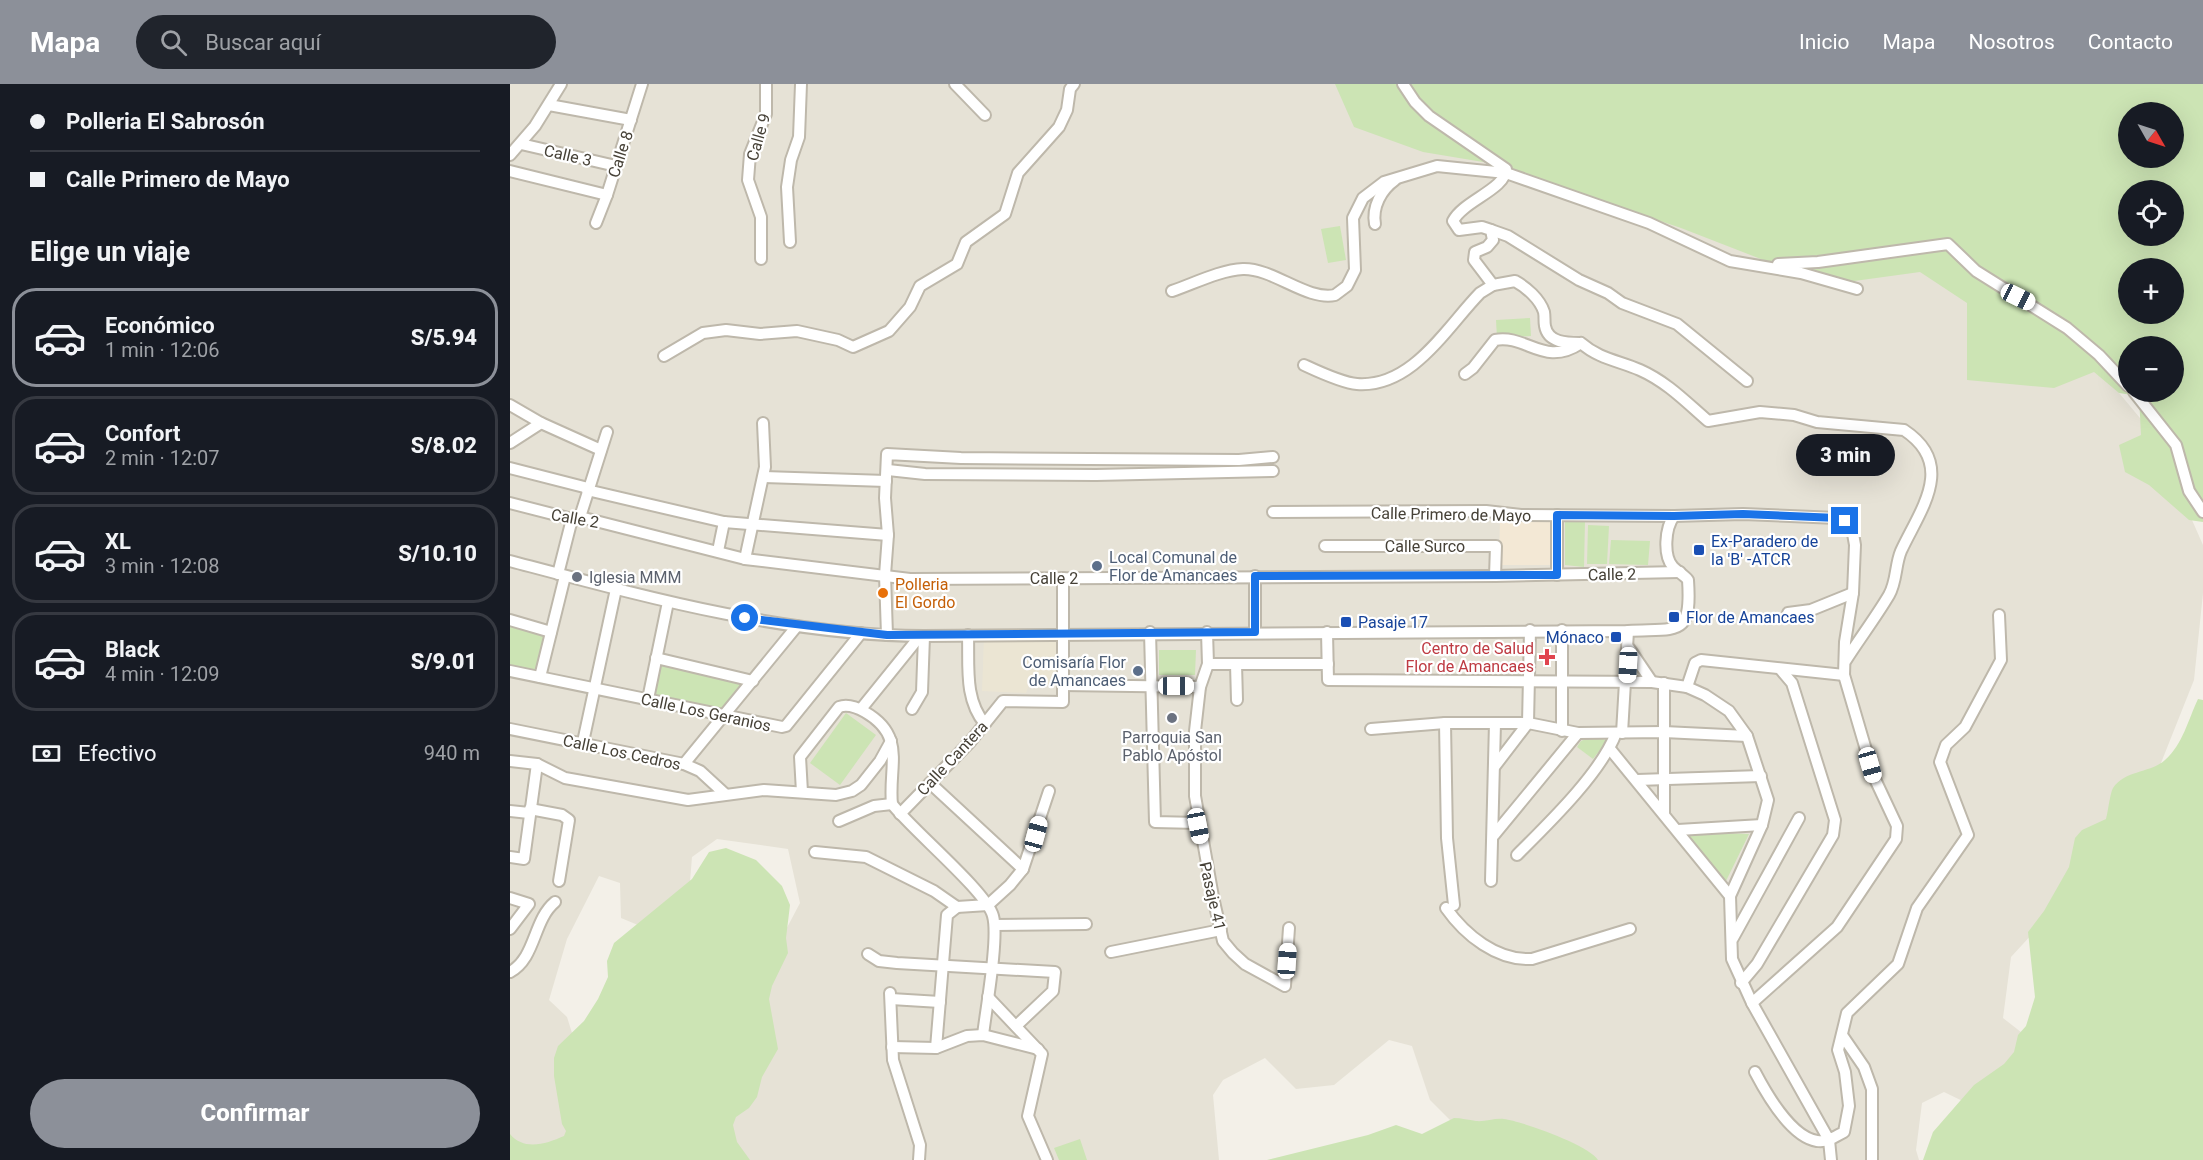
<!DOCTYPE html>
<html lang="es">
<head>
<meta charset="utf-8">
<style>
	:root { --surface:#171b24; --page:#20242c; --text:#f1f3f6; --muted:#9ea1a6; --line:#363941; --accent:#8c9099 }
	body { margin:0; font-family:Roboto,sans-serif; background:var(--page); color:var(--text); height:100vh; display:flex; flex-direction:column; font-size:22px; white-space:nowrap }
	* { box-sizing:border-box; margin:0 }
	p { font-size:20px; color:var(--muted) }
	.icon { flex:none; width:33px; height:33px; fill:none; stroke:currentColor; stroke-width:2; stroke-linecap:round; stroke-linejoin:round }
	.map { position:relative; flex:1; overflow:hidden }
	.sheet { display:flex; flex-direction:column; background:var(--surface); width:510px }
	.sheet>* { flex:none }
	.guide { display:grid; align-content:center; height:132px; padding:0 30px; background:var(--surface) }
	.needle { width:39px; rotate:129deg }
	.fabs { position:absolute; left:1608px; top:18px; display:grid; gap:12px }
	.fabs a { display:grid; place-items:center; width:66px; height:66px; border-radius:50%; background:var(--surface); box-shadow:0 6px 24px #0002; font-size:30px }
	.end { position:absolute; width:27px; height:27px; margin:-14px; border:8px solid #1a73e8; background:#fff; box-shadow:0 0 0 3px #fff }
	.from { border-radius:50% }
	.bubble { position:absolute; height:42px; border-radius:21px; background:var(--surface); box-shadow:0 6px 24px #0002; font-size:20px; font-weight:800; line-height:42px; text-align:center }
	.car { position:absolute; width:18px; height:36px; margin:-18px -9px; border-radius:8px; box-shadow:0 0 4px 2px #0007; background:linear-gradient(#fff 24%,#345 0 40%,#fff 0 76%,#345 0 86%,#fff 0) }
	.guide b { display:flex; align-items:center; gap:21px; height:57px; font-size:22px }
	.guide b+b { border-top:2px solid var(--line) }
	.guide i { width:15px; height:15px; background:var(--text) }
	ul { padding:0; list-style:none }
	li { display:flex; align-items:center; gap:18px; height:99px; margin:0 12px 9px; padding:0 18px; border:3px solid var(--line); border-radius:24px }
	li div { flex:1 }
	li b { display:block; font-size:22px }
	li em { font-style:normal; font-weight:800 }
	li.selected { border-color:var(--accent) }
	li>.icon { width:54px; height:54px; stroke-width:1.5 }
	h2 { padding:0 30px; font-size:27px; line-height:72px }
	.pay { display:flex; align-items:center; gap:15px; height:66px; padding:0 30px; font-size:22px }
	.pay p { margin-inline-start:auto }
	.button { display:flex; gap:12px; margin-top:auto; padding:12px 30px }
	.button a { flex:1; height:69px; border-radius:36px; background:var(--accent); color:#fff; font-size:24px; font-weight:800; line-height:69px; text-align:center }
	header { display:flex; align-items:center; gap:36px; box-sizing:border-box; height:84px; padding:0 30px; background:var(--accent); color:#fff }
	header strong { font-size:28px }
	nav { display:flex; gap:33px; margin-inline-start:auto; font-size:21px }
	.search { width:420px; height:54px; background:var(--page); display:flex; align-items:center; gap:15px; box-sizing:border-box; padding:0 21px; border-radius:33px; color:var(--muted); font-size:22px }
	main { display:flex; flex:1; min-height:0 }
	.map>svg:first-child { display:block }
</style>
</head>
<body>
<header>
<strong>Mapa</strong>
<div class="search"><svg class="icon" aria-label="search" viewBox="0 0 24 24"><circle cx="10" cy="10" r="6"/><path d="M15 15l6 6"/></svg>Buscar aquí</div>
<nav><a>Inicio</a><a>Mapa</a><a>Nosotros</a><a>Contacto</a></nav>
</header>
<main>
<section class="sheet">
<div class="guide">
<b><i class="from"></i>Polleria El Sabrosón</b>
<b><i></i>Calle Primero de Mayo</b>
</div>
<h2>Elige un viaje</h2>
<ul>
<li class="selected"><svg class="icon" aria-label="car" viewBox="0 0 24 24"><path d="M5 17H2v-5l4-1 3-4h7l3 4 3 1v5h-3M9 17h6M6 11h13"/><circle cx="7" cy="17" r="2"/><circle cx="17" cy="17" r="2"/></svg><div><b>Económico</b><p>1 min · 12:06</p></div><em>S/5.94</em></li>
<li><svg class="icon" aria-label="car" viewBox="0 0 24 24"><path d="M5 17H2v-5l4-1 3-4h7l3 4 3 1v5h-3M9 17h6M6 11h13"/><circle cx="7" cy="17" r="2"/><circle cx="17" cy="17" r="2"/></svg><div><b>Confort</b><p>2 min · 12:07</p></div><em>S/8.02</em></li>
<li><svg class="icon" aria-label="car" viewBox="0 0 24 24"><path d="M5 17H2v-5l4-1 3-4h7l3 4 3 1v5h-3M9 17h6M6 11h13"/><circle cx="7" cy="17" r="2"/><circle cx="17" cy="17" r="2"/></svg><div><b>XL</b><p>3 min · 12:08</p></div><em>S/10.10</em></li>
<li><svg class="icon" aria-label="car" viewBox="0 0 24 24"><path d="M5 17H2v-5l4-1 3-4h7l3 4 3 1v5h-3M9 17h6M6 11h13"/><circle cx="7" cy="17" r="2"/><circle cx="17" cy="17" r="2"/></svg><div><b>Black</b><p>4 min · 12:09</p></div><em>S/9.01</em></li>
</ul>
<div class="pay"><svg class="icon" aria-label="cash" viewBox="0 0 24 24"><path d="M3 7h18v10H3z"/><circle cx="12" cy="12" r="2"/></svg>Efectivo<p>940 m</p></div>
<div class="button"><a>Confirmar</a></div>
</section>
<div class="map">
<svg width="1693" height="1076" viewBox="0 0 1693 1076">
	<rect width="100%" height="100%" fill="#f3f0e8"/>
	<path fill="#e6e2d6" d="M0 0H858L1408 168 1589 285 1645 352 1693 461V509L1684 596 1647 689 1556 813 1501 873 1493 934 1543 973 1467 1024 1434 1008 1412 1019 1406 1066 1409 1076H971L963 1059 920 1016 902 962 879 956 824 1001 786 1005 755 974 713 996 703 1011 709 1076H184L241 912 290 819 278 765 207 755 182 773 178 822 140 846 111 834 110 799 89 792 57 855 39 916 57 933 72 981 73 1076H0Z"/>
	<path fill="#f3e8d5" d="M990 435 1043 436V481H989Z"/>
	<path fill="#ebe5d3" d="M474 554 549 557 547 596 540 601 519 600 516 609 472 607Z"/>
	<g fill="#cce4b4" fill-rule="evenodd">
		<path d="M825 0H1693V438L1679 436 1639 401 1615 388 1609 361 1631 351 1629 312 1609 309 1584 288 1544 304 1457 296V219L1410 188 1337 198 1292 191 1171 144 1028 96 991 81 913 68 844 43ZM1618 28H1664V74H1618ZM1618 106H1664V152H1618ZM1618 184H1664V230H1618ZM1618 262H1664V308H1618Z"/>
		<path d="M830 142 836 176 818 179 811 145Z"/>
		<path d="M1020 234 1021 252 987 254 986 236Z"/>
		<path d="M1055 437H1075L1074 483 1055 481Z"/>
		<path d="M1078 441 1099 442 1097 480H1077Z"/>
		<path d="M1101 456 1140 457 1138 481 1099 480Z"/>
		<path d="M0 541 37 552 28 589 0 583Z"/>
		<path d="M649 566H686L685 591H649Z"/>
		<path d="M149 578 235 599 214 628 143 613Z"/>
		<path d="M1688 615 1693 616V1076H1413L1423 1048 1464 1001 1494 980 1504 968 1508 951 1516 942 1525 913 1518 848 1534 827 1559 783 1565 754 1572 746 1596 735C1598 728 1600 709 1603 704 1615 686 1641 689 1655 676 1673 660 1678 636 1688 615Z"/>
		<path d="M336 629 366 651 330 701 300 679Z"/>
		<path d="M1084 651 1097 657 1083 675 1067 663 1071 657Z"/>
		<path d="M1182 748 1239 750 1216 797 1178 753Z"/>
		<path d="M216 764 246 776 272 802 280 821 276 854 278 869 262 902 259 915 268 965 252 993 247 1013 239 1024 226 1033 223 1041 227 1058 240 1076H0V1050C14 1067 36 1060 54 1052L56 1047 52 1040 44 992V974L48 962 74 937 88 915 98 893 97 877 104 859 182 795 199 768Z"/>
		<path d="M944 1034C951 1034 959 1036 966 1037 975 1038 984 1034 994 1035 1011 1037 1079 1061 1088 1076H757L858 1051 886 1041 912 1050Z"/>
		<path d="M570 1055 577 1076H549L544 1064Z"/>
	</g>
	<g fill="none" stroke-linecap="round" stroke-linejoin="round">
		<g stroke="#beb8ab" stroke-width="14">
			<g id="minor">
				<path d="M445 0 475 31"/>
				<path d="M893 0 905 18 919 32 996 85C996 105 953 117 943 137L949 146 972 143 981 146 983 156 977 163 965 168 964 176 983 201 1005 197C1016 203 1030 215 1034 228 1035 233 1034 237 1035 242 1038 259 1057 259 1070 259"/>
				<path d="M39 21 121 36"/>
				<path d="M11 60 106 82"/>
				<path d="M0 71 25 42 51 0"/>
				<path d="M0 87 97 111"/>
				<path d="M86 139 97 111 132 0"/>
				<path d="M865 140C862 123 871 106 885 96"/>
				<path d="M981 146 998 152 1069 196 1098 209 1112 219 1167 240 1237 297"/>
				<path d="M280 158 277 103 281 76 289 53 291 0"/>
				<path d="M251 175V133L238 96 240 70 256 30V0"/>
				<path d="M1268 180 1308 178 1438 160 1466 187 1557 244 1589 271 1618 302"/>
				<path d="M662 207C683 200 710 186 733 185 763 184 797 217 825 211L837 202 845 186 843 134 853 114 874 98 927 82 996 89 1139 139 1220 177 1291 189 1347 205"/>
				<path d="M154 272 193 249 216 246 250 250 287 247 328 256 343 263 379 247 400 223 410 202 447 180 456 158 495 130 508 89 549 43 557 26 560 5 564 0"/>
				<path d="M794 281C807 287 832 299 847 300 902 304 936 244 970 209L983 201"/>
				<path d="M955 290 963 284 985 256C1017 250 1034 284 1071 259 1089 275 1110 277 1130 286 1157 298 1176 318 1198 337L1250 328 1284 331 1307 338 1394 346C1447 381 1410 426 1391 467 1385 481 1387 497 1379 511 1366 533 1350 554 1336 576"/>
				<path d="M1624 308 1666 361 1679 407 1693 428"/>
				<path d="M0 321 31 339 0 359"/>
				<path d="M31 339 91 366"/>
				<path d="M0 384 78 404"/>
				<path d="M378 386 415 390 586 391 763 387"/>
				<path d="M254 393 376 397"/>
				<path d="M77 406 214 438 378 451"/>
				<path d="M0 419 62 435 70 433 235 475 400 495 985 492 1170 488"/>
				<path d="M763 428 976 427 1011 431 1164 432 1233 430 1327 434 1342 444 1345 461 1343 509 1335 558 1334 591 1364 693 1387 742 1386 755 1327 843 1242 919"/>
				<path d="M1047 431V491"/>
				<path d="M70 433 97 348"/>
				<path d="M815 462H986L985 492"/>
				<path d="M208 467 214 438"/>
				<path d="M235 475 255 383 253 339"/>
				<path d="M0 477C136 513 272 551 414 552L1118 547C1168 544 1182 554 1178 496 1174 491 1168 488 1163 483 1153 472 1155 444 1164 432"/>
				<path d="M48 490 62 435"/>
				<path d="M1278 529 1301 526 1343 509"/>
				<path d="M0 536 41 548"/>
				<path d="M640 548 645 738 688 739"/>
				<path d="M697 548 698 580 690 603 685 647V712L703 813 713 857 723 869 735 880 775 902 779 844"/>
				<path d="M745 548V492"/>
				<path d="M817 548 818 596 1142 598 1177 603 1195 611 1219 627 1237 652 1258 716 1252 741 1220 812 1222 875 1242 919 1319 1056 1321 1076"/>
				<path d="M377 551 375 491 378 451 375 414 377 370 451 374 729 376 763 373"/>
				<path d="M458 551C459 582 454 615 475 640"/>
				<path d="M1119 564 1142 598"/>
				<path d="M146 574 243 597"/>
				<path d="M698 580H818"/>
				<path d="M726 580 727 616"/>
				<path d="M0 587 272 643 276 642 351 549"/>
				<path d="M30 593 55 492"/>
				<path d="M553 601 690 603"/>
				<path d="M1177 603 1185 579 1191 576 1334 591"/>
				<path d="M138 615 158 518"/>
				<path d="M351 625 410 552"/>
				<path d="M402 625 412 608 414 552"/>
				<path d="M935 639 937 754 944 821"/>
				<path d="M0 645 174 680 190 687 215 710"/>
				<path d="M861 645 935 639H1018L1068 649 1154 648 1237 652"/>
				<path d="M1052 647V546"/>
				<path d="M1112 649 1118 547"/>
				<path d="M73 658 106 505"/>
				<path d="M1100 665 1220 812"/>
				<path d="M0 677 27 680 55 694 178 716 254 706 326 711 342 707 351 701 370 677 381 657"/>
				<path d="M174 680 287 542"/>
				<path d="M985 682 1018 639 1020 546"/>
				<path d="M1127 696 1251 692"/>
				<path d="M420 699 513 785"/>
				<path d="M292 708 290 673 329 623C337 620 348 624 355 628 397 652 378 683 382 720 402 746 477 808 483 832 489 854 476 925 473 951"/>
				<path d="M20 725 52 731 59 736 49 797"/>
				<path d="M0 727 19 729"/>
				<path d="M1154 729V599"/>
				<path d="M390 730 460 658 493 617 553 618V494"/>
				<path d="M329 737 364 722 382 720"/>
				<path d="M1168 746 1252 741"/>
				<path d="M984 751 1068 649"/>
				<path d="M305 768 356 773 424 807 447 823 478 821 500 801 513 785 539 707"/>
				<path d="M1007 771C1038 740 1091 689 1106 649"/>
				<path d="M0 773 14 775 27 680"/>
				<path d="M981 797 985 639"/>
				<path d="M0 814 19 820 0 845"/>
				<path d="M936 824C955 851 987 877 1022 875L1120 845"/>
				<path d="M485 841 576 840"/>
				<path d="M1223 854 1289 734"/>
				<path d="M601 868 711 846"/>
				<path d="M358 870 369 877 387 879 545 888 543 907 506 942"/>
				<path d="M0 888C26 874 23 836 45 818"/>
				<path d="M1231 899 1247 880 1323 751 1325 736 1282 599 1271 586"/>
				<path d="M380 909 383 976 410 1061 409 1076"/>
				<path d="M478 913 532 970 518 1032 537 1076"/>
				<path d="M381 915 430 918"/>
				<path d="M1332 951 1354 983 1362 1005V1076"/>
				<path d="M382 963 426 964 457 952 473 951 528 965"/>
				<path d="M426 964 437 831 447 823"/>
				<path d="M1245 988C1256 1009 1281 1053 1307 1057 1317 1059 1326 1052 1334 1048L1339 1022 1335 988 1328 966 1337 929 1388 880 1407 824 1458 751 1430 678 1436 661 1455 643 1491 576 1489 531"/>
			</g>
		</g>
		<use href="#minor" stroke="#fff" stroke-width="10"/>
	</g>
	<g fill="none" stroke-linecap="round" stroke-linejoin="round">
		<path stroke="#1a73e8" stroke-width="8" d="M235 534 377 551 745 548V492L1047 491V431L1164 432 1233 430 1328 434 1335 437"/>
	</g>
	<g fill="#1a4fb4" stroke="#fff" stroke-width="2">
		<rect x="1183" y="460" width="12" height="12" rx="3"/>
		<rect x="1158" y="527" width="12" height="12" rx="3"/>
		<rect x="830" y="532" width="12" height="12" rx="3"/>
		<rect x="1100" y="547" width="12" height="12" rx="3"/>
	</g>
	<g fill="#5c6f8a" stroke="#fff" stroke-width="2">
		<circle cx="587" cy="482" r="6"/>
		<circle cx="628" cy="587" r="6"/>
	</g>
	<g fill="#6b7280" stroke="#fff" stroke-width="2">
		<circle cx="67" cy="493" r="6"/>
		<circle cx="662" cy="634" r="6"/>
	</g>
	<circle fill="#e8710a" stroke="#fff" stroke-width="2" cx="373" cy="509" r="6"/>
	<path fill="#e0444e" stroke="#fff" stroke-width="2" d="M1034 564h6v6h6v6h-6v6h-6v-6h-6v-6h6z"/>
	<g text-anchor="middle" stroke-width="4.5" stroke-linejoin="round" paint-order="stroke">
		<g font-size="16" fill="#464137" stroke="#fff">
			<text transform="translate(248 53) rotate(-74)" y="6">Calle 9</text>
			<text transform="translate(110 70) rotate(-72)" y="6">Calle 8</text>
			<text transform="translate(58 71) rotate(13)" y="6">Calle 3</text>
			<text transform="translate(941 430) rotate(1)" y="6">Calle Primero de Mayo</text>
			<text transform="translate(65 434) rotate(10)" y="6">Calle 2</text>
			<text x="915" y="468">Calle Surco</text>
			<text transform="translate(1102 490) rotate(-1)" y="6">Calle 2</text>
			<text x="544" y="500">Calle 2</text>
			<text transform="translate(196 628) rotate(12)" y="6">Calle Los Geranios</text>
			<text transform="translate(112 668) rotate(12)" y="6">Calle Los Cedros</text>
			<text transform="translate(442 674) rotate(-47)" y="6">Calle Cantera</text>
			<text transform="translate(703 812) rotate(77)" y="6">Pasaje 41</text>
		</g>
		<g font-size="16" fill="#164399" stroke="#fff" text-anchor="start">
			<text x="1201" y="463">Ex-Paradero de<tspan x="1201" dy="18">la 'B' -ATCR</tspan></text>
			<text x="1176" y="539">Flor de Amancaes</text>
			<text x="848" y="544">Pasaje 17</text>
			<text x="1094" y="559" text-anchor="end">Mónaco</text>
		</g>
		<g font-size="16" fill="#4e5e75" stroke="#fff" text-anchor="start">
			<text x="599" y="479">Local Comunal de<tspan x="599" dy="18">Flor de Amancaes</tspan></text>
			<text x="616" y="584" text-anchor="end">Comisaría Flor<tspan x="616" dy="18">de Amancaes</tspan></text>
		</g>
		<g font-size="16" fill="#5b616d" stroke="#fff" text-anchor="start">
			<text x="79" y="499">Iglesia MMM</text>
			<text x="662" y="659" text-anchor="middle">Parroquia San<tspan x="662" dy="18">Pablo Apóstol</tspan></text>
		</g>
		<g font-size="16" fill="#c56008" stroke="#fff" text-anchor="start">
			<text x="385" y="506">Polleria<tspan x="385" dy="18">El Gordo</tspan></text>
		</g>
		<g font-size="16" fill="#be3a42" stroke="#fff" text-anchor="end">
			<text x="1024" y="570">Centro de Salud<tspan x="1024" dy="18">Flor de Amancaes</tspan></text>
		</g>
	</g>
</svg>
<div class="fabs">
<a><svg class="needle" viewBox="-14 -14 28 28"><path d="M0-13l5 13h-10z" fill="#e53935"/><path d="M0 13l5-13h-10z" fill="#9ea1a6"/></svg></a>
<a><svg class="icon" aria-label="locate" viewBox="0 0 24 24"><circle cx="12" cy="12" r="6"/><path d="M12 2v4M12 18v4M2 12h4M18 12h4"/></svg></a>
<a>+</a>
<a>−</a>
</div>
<i class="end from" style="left:235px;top:534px"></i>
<i class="end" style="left:1335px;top:437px"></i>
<div class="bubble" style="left:1286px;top:350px;width:99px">3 min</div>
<i class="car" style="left:1508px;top:213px;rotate:116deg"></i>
<i class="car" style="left:1118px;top:581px;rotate:183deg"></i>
<i class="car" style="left:666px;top:602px;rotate:90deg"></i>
<i class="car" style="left:1360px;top:681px;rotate:164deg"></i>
<i class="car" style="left:688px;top:742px;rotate:169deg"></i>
<i class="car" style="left:526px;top:750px;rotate:15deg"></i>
<i class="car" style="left:777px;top:877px;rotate:4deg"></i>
</div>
</main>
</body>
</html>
